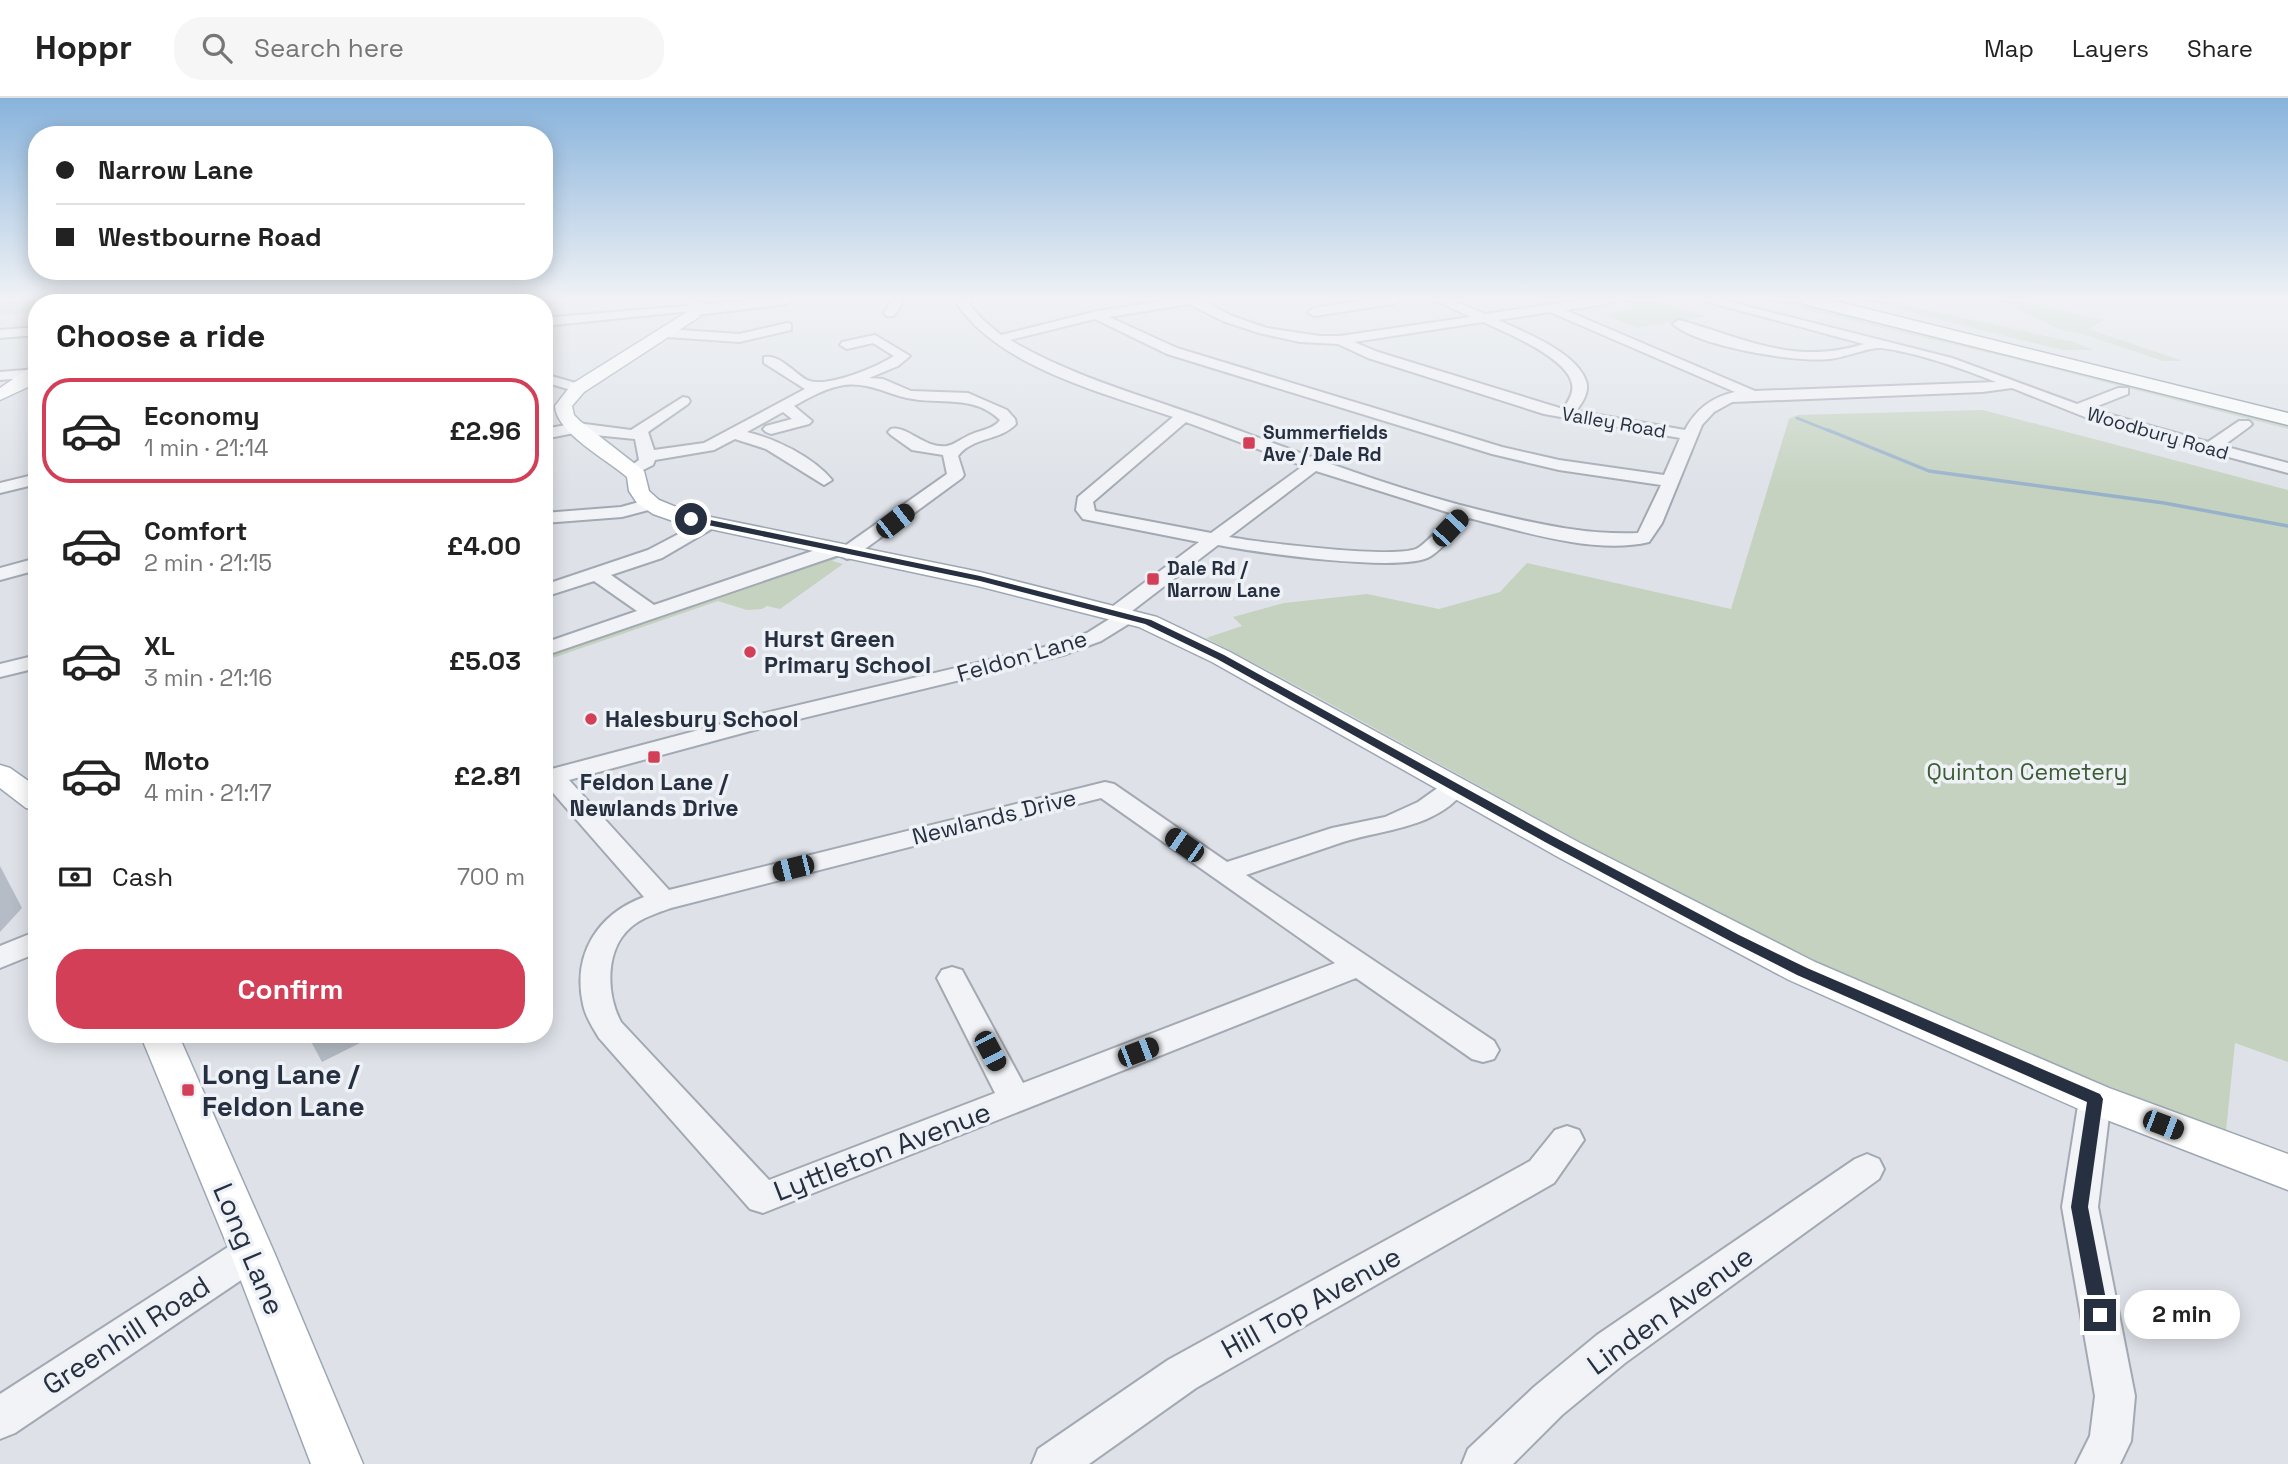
<!DOCTYPE html>
<html lang="en">
<head>
<meta charset="utf-8">
<style>
	:root { --surface:#fff; --page:#f6f6f6; --text:#222; --muted:#767676; --line:#e0e0e0; --accent:#d23f57 }
	body { margin:0; font-family:"Space Grotesk",sans-serif; background:var(--page); color:var(--text); height:100vh; display:flex; flex-direction:column; font-size:26px; white-space:nowrap }
	* { box-sizing:border-box; margin:0 }
	p { font-size:23px; color:var(--muted) }
	.icon { flex:none; width:38px; height:38px; fill:none; stroke:currentColor; stroke-width:2; stroke-linecap:round; stroke-linejoin:round }
	.map { position:relative; flex:1; overflow:hidden }
	.side { position:absolute; left:28px; top:196px; width:525px; height:749px; display:flex; flex-direction:column; background:var(--surface); border-radius:28px; box-shadow:0 4px 18px #0003 }
	.side>* { flex:none }
	.guide { position:absolute; left:28px; top:28px; width:525px; height:154px; border-radius:28px; box-shadow:0 4px 18px #0003; display:grid; align-content:center; height:154px; padding:0 28px; background:var(--surface) }
	.end { position:absolute; width:32px; height:32px; margin:-16px; border:9px solid #273040; background:#fff; box-shadow:0 0 0 4px #fff }
	.from { border-radius:50% }
	.bubble { position:absolute; height:49px; border-radius:24px; background:var(--surface); box-shadow:0 4px 18px #0003; font-size:23px; font-weight:700; line-height:49px; text-align:center }
	.car { position:absolute; width:21px; height:42px; margin:-21px -10px; border-radius:9px; box-shadow:0 0 5px 2px #0007; background:linear-gradient(#222 24%,#8ab4d8 0 40%,#222 0 76%,#8ab4d8 0 86%,#222 0) }
	.guide b { display:flex; align-items:center; gap:24px; height:66px; font-size:26px }
	.guide b+b { border-top:2px solid var(--line) }
	.guide i { width:18px; height:18px; background:var(--text) }
	ul { padding:0; list-style:none }
	li { display:flex; align-items:center; gap:21px; height:105px; margin:0 14px 10px; padding:0 14px; border:4px solid transparent; border-radius:28px }
	li div { flex:1 }
	li b { display:block; font-size:26px }
	li em { font-style:normal; font-weight:700 }
	li.on { border-color:var(--accent) }
	li>.icon { width:63px; height:63px; stroke-width:1.5 }
	h2 { padding:0 28px; font-size:32px; line-height:84px }
	.pay { display:flex; align-items:center; gap:18px; height:77px; padding:0 28px; font-size:26px }
	.pay p { margin-inline-start:auto }
	.cta { display:flex; gap:14px; margin-top:auto; padding:14px 28px }
	.cta a { flex:1; height:80px; border-radius:28px; background:var(--accent); color:#fff; font-size:28px; font-weight:700; line-height:80px; text-align:center }
	header { display:flex; align-items:center; gap:42px; box-sizing:border-box; height:98px; padding:0 35px; background:var(--surface); border-bottom:2px solid var(--line) }
	header strong { font-size:33px }
	nav { display:flex; gap:38px; margin-inline-start:auto; font-size:24px }
	.search { width:490px; height:63px; background:var(--page); display:flex; align-items:center; gap:18px; box-sizing:border-box; padding:0 24px; border-radius:28px; color:var(--muted); font-size:26px }
	.map>svg:first-child { display:block }
</style>
</head>
<body>
<header>
<strong>Hoppr</strong>
<div class="search"><svg class="icon" aria-label="search" viewBox="0 0 24 24"><circle cx="10" cy="10" r="6"/><path d="M15 15l6 6"/></svg>Search here</div>
<nav><a>Map</a><a>Layers</a><a>Share</a></nav>
</header>
<div class="map">
<svg width="2288" height="1366" viewBox="0 0 2288 1366">
	<rect width="100%" height="100%" fill="#dee2e8"/>
	<g fill="#c4d2bf">
		<path d="M48 202 37 205V208L23 215 0 217V204Z"/>
		<path d="M1619 202H1649L1706 218 1637 230 1604 216 1637 211Z"/>
		<path d="M1764 202H1793L2288 325V331L2010 260Z"/>
		<path d="M1861 202H1880L2073 244 2094 252H2062Z"/>
		<path d="M1990 202H2027L2024 204 2104 222 2088 231 2183 263H2163L2089 238 2059 231 2009 207Z"/>
		<path d="M1983 312 2288 392V964L2235 945 2226 1033C2079 977 1931 921 1789 852 1591 755 1402 641 1206 540L1242 528 1233 519 1284 505 1367 496 1439 511 1500 494 1527 465 1731 511 1789 321 1798 317Z"/>
		<path d="M829 459 838 460 832 463 843 466 780 511 767 508 762 511 747 512 718 503 544 563V555Z"/>
	</g>
	<g fill="none" stroke-linecap="round" stroke-linejoin="round">
		<path stroke="#98b1ca" stroke-width="2.5" d="M1797 320 1832 334"/>
		<path stroke="#98b1ca" stroke-width="3.5" d="M1828 332 1929 373 2164 405 2288 428"/>
	</g>
	<g fill="#b5bcc5">
		<path d="M0 768 22 810 0 834Z"/>
		<path d="M307 936H378L322 964Z"/>
	</g>
	<g fill="none" stroke-linecap="round" stroke-linejoin="round">
		<g stroke="#a3a9b2" stroke-width="4">
			<g id="minor">
				<path d="M0 202H10L0 206Z"/>
				<path d="M210 202H227L229 205H212Z"/>
				<path d="M333 202H373L370 205H336Z"/>
				<path d="M480 202H497L495 205H478Z"/>
				<path d="M756 202H793L787 206 697 217 691 213 544 228V220Z"/>
				<path d="M892 202H904L894 218H886L884 215Z"/>
				<path d="M959 202H971L970 207 981 220 1001 237 1097 213 1170 202H1201L1232 218 1267 230 1320 238H1340L1470 219 1435 202H1452L1485 216 1581 202H1612L1606 206 1565 212 1755 293 1996 284C1964 271 1915 254 1881 250 1869 249 1844 260 1829 261 1796 265 1697 248 1673 226L1679 222C1745 240 1793 268 1864 246L1701 202H1722L1952 260 2077 306 2118 290H2128V296L2090 311 2208 344 2239 323H2249L2252 326 2249 329 2223 348 2288 365V375L2095 323 2012 290 1982 294 1732 304 1714 314 1702 327 1662 425 1649 444C1596 457 1521 433 1469 420 1457 432 1445 449 1431 458 1404 476 1254 454 1218 447L1132 513 1138 518 1135 522 1101 543 1063 557 754 632 569 682 669 792 1105 684 1114 686 1227 764 1332 730 1385 719 1418 704 1446 684 1455 682 1464 684 1467 689C1440 730 1384 731 1343 744 1310 755 1278 766 1246 777L1494 943 1499 952 1494 961 1483 964 1472 961 1356 880 763 1115 750 1111 599 940C593 930 585 918 583 906 572 856 598 816 644 799L547 688H544V673L748 619 1049 548 1087 535 1111 520 1106 515 1109 511 1199 444 1083 421 1076 412 1078 399 1173 319C1104 295 1000 269 958 207ZM1189 206 1223 223 1259 235 1300 244 1338 246 1368 260 1544 316 1680 340 1664 377 1559 362 1502 349 1177 250 1109 219ZM1550 214 1735 294C1712 299 1696 311 1685 332L1576 313C1582 305 1590 294 1586 283 1576 254 1524 234 1498 222ZM1095 221 1167 256 1492 356 1559 372 1661 387 1638 435C1589 437 1542 427 1496 416 1398 393 1306 357 1213 323 1144 298 1073 279 1010 242ZM1483 224C1505 234 1568 260 1572 286 1574 295 1568 304 1563 311L1378 254 1354 244ZM1186 324 1303 368 1211 435 1095 413 1093 404ZM1316 373 1453 416C1442 427 1430 442 1418 450 1399 462 1257 444 1229 439ZM1101 700 1335 865 1023 985 962 872 952 869 942 872 937 880 995 995 769 1082 621 924C606 896 605 852 630 830 641 820 657 815 671 810Z"/>
				<path d="M1369 202H1400L1394 206 1314 218 1308 214 1314 210Z"/>
				<path d="M787 225 791 226V232L739 244 667 239 661 235 667 231 739 236Z"/>
				<path d="M37 229V237L0 240V232Z"/>
				<path d="M875 237 910 258 898 268 869 280 883 281 911 293 968 295 1007 312 1015 321 1016 326C1000 343 972 339 958 358L964 377 962 380 854 459 847 461 839 457 544 558V545L637 513 594 483 544 499V487L648 452 709 420 718 425 715 429 662 460 611 477 654 507 827 448 834 446 842 450 947 376 943 357 912 352 891 337 888 334 891 331C907 327 924 351 947 348 954 347 964 339 972 336 982 332 995 330 1000 322 974 296 939 307 907 300 885 295 868 284 844 287 826 290 810 299 794 308L812 323 809 326 771 336 766 334 763 331 766 328 792 321 783 314 747 334C776 341 813 359 832 382L824 387 766 351 735 341 714 352 655 362 653 367 633 377 625 372 639 362 635 341 574 335 544 341V331L577 325 631 332 683 299 688 300 690 303 688 306 648 334 654 352 704 345 805 291 764 265V259C780 256 794 275 807 282 826 291 877 269 894 258L873 245 847 251 840 247 842 244Z"/>
				<path d="M37 271V279L0 282V274Z"/>
				<path d="M544 276 583 287 585 290 578 294 544 284Z"/>
				<path d="M37 376V386L0 395V385Z"/>
				<path d="M650 401 656 402 659 406 656 410 622 419 544 425V415L621 409Z"/>
				<path d="M37 460V472L0 482V470Z"/>
				<path d="M37 557V570L0 579V566Z"/>
				<path d="M37 833V855L0 870V848Z"/>
				<path d="M2095 988 2107 992 2111 1001 2098 1109 2135 1298 2131 1343 2120 1366H2076L2090 1338 2095 1298 2062 1109 2079 1001 2083 992Z"/>
				<path d="M1567 1028 1579 1032 1584 1042 1554 1085 1196 1290 1089 1366H1032L1038 1351 1168 1262 1530 1063 1555 1032Z"/>
				<path d="M1867 1056 1879 1061 1884 1071 1879 1081 1625 1265 1562 1317 1513 1366H1462L1468 1351 1534 1289 1597 1237 1855 1061Z"/>
				<path d="M252 1137 265 1142 270 1154 265 1166 15 1335 0 1341V1296L239 1142Z"/>
			</g>
		</g>
		<g stroke="#9da7b4" stroke-width="3">
			<g id="major">
				<path d="M104 202H121L119 205H102Z"/>
				<path d="M683 202 702 204 704 207 699 219 584 294 572 308 574 317 580 323 644 373 649 393 659 402 691 415 980 474 1157 519 1230 554 1580 745 1815 864 2109 990 2288 1056V1092L2081 1012 1789 882 1558 759 1212 564 1139 529 978 488 673 423 653 416 637 405 629 393 627 379C608 362 556 335 555 308L572 286 687 214 689 208Z"/>
				<path d="M37 265V280L28 289 0 302V290Z"/>
				<path d="M0 667 10 670 37 689V712L26 710 0 690Z"/>
				<path d="M140 936H178L274 1154 363 1366H311L230 1154Z"/>
			</g>
		</g>
		<g stroke="#85909f" stroke-width="3">
			<path id="highway" d="M1802 202H1831L2288 315V327L1804 206Z"/>
		</g>
		<use href="#minor" fill="#f1f3f6" fill-rule="evenodd"/>
		<use href="#major" fill="#fff" fill-rule="evenodd"/>
		<use href="#highway" fill="#fff" fill-rule="evenodd"/>
	</g>
	<linearGradient id="sky" x2="0" y2="1"><stop stop-color="#88b3dc"/><stop offset="0.51" stop-color="#f0f2f5"/><stop offset="1" stop-color="#f0f2f5" stop-opacity="0"/></linearGradient>
	<rect width="2288" height="393" fill="url(#sky)"/>
	<path fill="#273040" d="M691 418 980 478 1151 522 1224 557 1554 739 1739 837 1807 870 2100 996 2103 1001 2088 1109 2109 1217 2106 1223 2100 1226 2093 1223 2091 1217 2071 1109 2087 1004 1797 877 1730 843 1545 744 1217 561 1145 526 980 483 688 423Z"/>
	<g fill="#d23f57" stroke="#eef1f6" stroke-width="2.5">
		<rect x="1242" y="338" width="14" height="14" rx="3.5"/>
		<rect x="1146" y="474" width="14" height="14" rx="3.5"/>
		<circle cx="750" cy="554" r="7"/>
		<circle cx="591" cy="621" r="7"/>
		<rect x="647" y="652" width="14" height="14" rx="3.5"/>
		<rect x="181" y="985" width="14" height="14" rx="3.5"/>
	</g>
	<g text-anchor="middle" stroke-width="7" stroke-linejoin="round" paint-order="stroke">
		<g font-size="19" fill="#273040" stroke="#eef1f6">
			<text transform="translate(1614 324) rotate(10)" y="7">Valley Road</text>
			<text transform="translate(2158 335) rotate(16)" y="7">Woodbury Road</text>
		</g>
		<g font-size="19" font-weight="bold" fill="#273040" stroke="#eef1f6" text-anchor="start">
			<text x="1263" y="341">Summerfields<tspan x="1263" dy="22">Ave / Dale Rd</tspan></text>
			<text x="1167" y="477">Dale Rd /<tspan x="1167" dy="22">Narrow Lane</tspan></text>
		</g>
		<g font-size="23" font-weight="bold" fill="#273040" stroke="#eef1f6" text-anchor="start">
			<text x="764" y="549">Hurst Green<tspan x="764" dy="26">Primary School</tspan></text>
			<text x="605" y="629">Halesbury School</text>
			<text x="654" y="692" text-anchor="middle">Feldon Lane /<tspan x="654" dy="26">Newlands Drive</tspan></text>
		</g>
		<g font-size="23" fill="#273040" stroke="#eef1f6">
			<text transform="translate(1022 558) rotate(-16)" y="8">Feldon Lane</text>
			<text transform="translate(994 719) rotate(-14)" y="8">Newlands Drive</text>
		</g>
		<g font-size="23" fill="#3c5c34" stroke="#eef1f6">
			<text x="2027" y="682">Quinton Cemetery</text>
		</g>
		<g font-size="28" font-weight="bold" fill="#273040" stroke="#eef1f6" text-anchor="start">
			<text x="202" y="986">Long Lane /<tspan x="202" dy="32">Feldon Lane</tspan></text>
		</g>
		<g font-size="28" fill="#273040" stroke="#eef1f6">
			<text transform="translate(882 1053) rotate(-21)" y="10">Lyttleton Avenue</text>
			<text transform="translate(249 1151) rotate(67)" y="10">Long Lane</text>
			<text transform="translate(1311 1204) rotate(-29)" y="10">Hill Top Avenue</text>
			<text transform="translate(1670 1212) rotate(-36)" y="10">Linden Avenue</text>
			<text transform="translate(126 1237) rotate(-33)" y="10">Greenhill Road</text>
		</g>
	</g>
</svg>
<i class="end from" style="left:691px;top:421px"></i>
<i class="end" style="left:2100px;top:1217px"></i>
<div class="bubble" style="left:2124px;top:1192px;width:116px">2 min</div>
<i class="car" style="left:895px;top:423px;rotate:52deg"></i>
<i class="car" style="left:1450px;top:430px;rotate:43deg"></i>
<i class="car" style="left:1184px;top:747px;rotate:305deg"></i>
<i class="car" style="left:793px;top:770px;rotate:256deg"></i>
<i class="car" style="left:990px;top:953px;rotate:152deg"></i>
<i class="car" style="left:1138px;top:954px;rotate:69deg"></i>
<i class="car" style="left:2163px;top:1027px;rotate:111deg"></i>
<div class="guide">
<b><i class="from"></i>Narrow Lane</b>
<b><i></i>Westbourne Road</b>
</div>
<section class="side">
<h2>Choose a ride</h2>
<ul>
<li class="on"><svg class="icon" aria-label="car" viewBox="0 0 24 24"><path d="M5 17H2v-5l4-1 3-4h7l3 4 3 1v5h-3M9 17h6M6 11h13"/><circle cx="7" cy="17" r="2"/><circle cx="17" cy="17" r="2"/></svg><div><b>Economy</b><p>1 min · 21:14</p></div><em>£2.96</em></li>
<li><svg class="icon" aria-label="car" viewBox="0 0 24 24"><path d="M5 17H2v-5l4-1 3-4h7l3 4 3 1v5h-3M9 17h6M6 11h13"/><circle cx="7" cy="17" r="2"/><circle cx="17" cy="17" r="2"/></svg><div><b>Comfort</b><p>2 min · 21:15</p></div><em>£4.00</em></li>
<li><svg class="icon" aria-label="car" viewBox="0 0 24 24"><path d="M5 17H2v-5l4-1 3-4h7l3 4 3 1v5h-3M9 17h6M6 11h13"/><circle cx="7" cy="17" r="2"/><circle cx="17" cy="17" r="2"/></svg><div><b>XL</b><p>3 min · 21:16</p></div><em>£5.03</em></li>
<li><svg class="icon" aria-label="car" viewBox="0 0 24 24"><path d="M5 17H2v-5l4-1 3-4h7l3 4 3 1v5h-3M9 17h6M6 11h13"/><circle cx="7" cy="17" r="2"/><circle cx="17" cy="17" r="2"/></svg><div><b>Moto</b><p>4 min · 21:17</p></div><em>£2.81</em></li>
</ul>
<div class="pay"><svg class="icon" aria-label="cash" viewBox="0 0 24 24"><path d="M3 7h18v10H3z"/><circle cx="12" cy="12" r="2"/></svg>Cash<p>700 m</p></div>
<div class="cta"><a>Confirm</a></div>
</section>
</div>
</body>
</html>
